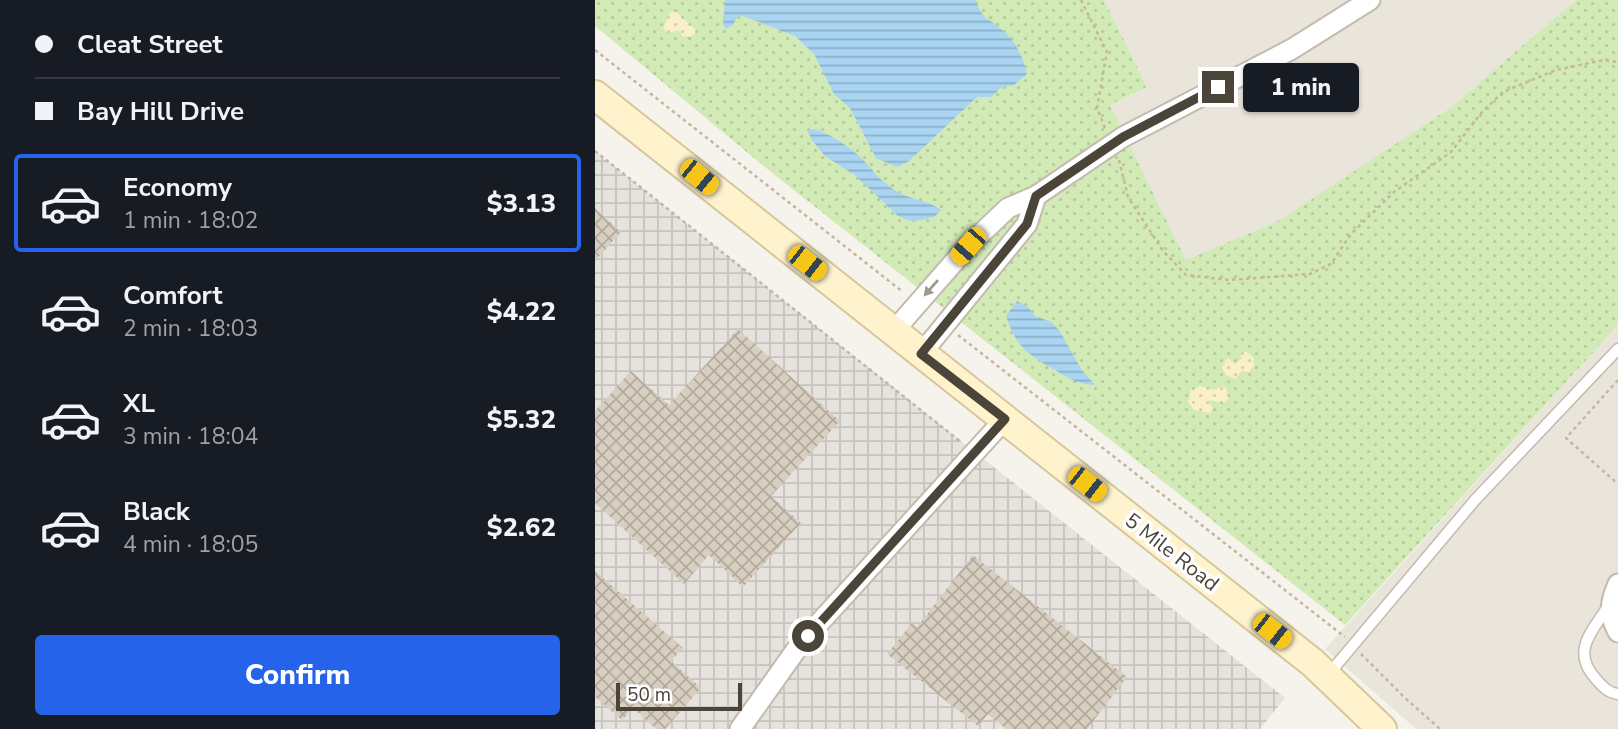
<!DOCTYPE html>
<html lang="en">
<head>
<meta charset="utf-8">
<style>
	:root { --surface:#171b24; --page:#242831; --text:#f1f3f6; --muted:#9ea1a6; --line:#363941; --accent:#2563eb }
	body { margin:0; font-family:"Nunito Sans",sans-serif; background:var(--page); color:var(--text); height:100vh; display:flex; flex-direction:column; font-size:26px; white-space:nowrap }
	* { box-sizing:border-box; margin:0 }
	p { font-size:23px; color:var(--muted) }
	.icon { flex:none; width:38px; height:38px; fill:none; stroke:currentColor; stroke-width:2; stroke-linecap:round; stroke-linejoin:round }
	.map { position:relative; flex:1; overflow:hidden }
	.details { display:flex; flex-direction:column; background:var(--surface); width:595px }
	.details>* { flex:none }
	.banner { display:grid; align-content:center; height:154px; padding:0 35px; background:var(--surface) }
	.scale { position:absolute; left:21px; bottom:18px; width:126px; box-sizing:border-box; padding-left:7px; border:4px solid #4b4439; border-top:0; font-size:19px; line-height:24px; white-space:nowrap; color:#4b4439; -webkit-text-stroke:5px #fff; paint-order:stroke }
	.end { position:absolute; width:32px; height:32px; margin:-16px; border:9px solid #4b4439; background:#fff; box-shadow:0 0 0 4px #fff }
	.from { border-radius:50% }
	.bubble { position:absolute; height:49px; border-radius:7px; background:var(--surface); box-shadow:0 2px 5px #0004; font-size:23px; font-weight:800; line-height:49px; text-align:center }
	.car { position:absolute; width:21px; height:42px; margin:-21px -10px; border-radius:9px; box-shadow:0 0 5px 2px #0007; background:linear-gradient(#f5c518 24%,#345 0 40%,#f5c518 0 76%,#345 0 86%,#f5c518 0) }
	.banner b { display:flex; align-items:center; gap:24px; height:66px; font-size:26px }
	.banner b+b { border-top:2px solid var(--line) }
	.banner i { width:18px; height:18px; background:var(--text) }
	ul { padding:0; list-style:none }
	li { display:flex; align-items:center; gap:21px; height:98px; margin:0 14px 10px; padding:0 21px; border:4px solid transparent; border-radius:7px }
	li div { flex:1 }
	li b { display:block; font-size:26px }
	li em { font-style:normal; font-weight:800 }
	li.current { border-color:var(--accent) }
	li>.icon { width:63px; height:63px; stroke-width:1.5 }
	.primary-button { display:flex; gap:14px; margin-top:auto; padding:14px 35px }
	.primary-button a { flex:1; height:80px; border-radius:7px; background:var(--accent); color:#fff; font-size:28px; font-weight:800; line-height:80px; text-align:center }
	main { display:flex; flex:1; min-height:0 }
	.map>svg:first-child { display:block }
</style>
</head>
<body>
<main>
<section class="details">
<div class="banner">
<b><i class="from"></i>Cleat Street</b>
<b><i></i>Bay Hill Drive</b>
</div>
<ul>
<li class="current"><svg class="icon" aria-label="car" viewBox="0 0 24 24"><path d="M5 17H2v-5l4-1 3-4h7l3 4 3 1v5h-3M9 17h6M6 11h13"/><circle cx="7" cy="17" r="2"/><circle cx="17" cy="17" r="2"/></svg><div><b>Economy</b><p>1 min · 18:02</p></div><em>$3.13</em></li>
<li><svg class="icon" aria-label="car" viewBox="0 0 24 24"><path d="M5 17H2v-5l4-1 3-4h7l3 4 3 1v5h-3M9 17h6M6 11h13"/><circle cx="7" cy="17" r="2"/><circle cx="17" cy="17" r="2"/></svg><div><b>Comfort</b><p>2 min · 18:03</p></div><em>$4.22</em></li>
<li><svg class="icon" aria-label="car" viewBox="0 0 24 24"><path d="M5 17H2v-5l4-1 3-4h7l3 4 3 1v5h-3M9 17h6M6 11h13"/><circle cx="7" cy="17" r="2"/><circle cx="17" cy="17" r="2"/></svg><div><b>XL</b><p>3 min · 18:04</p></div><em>$5.32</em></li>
<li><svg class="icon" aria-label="car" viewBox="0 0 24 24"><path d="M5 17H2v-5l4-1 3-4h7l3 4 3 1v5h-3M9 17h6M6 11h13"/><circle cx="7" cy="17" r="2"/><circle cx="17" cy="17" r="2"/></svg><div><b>Black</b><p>4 min · 18:05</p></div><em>$2.62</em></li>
</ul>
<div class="primary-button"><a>Confirm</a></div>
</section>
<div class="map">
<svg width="1023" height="729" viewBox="0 0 1023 729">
	<defs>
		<pattern id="industrial-grid" width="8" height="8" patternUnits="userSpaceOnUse" patternTransform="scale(1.75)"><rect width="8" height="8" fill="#e6e2dd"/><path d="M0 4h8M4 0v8" fill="none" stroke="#c7c3be"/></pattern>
		<pattern id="grass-dots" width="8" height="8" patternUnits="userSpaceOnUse" patternTransform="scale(1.75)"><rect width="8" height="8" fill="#d2eab5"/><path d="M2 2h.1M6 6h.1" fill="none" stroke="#b6ca9c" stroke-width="1.8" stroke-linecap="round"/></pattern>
		<pattern id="sand-dots" width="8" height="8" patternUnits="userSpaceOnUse" patternTransform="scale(1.75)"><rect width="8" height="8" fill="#f9efc9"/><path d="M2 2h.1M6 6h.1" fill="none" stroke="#d7cead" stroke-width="1.8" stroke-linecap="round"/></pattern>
		<pattern id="water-rules" width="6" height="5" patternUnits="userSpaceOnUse" patternTransform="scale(1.75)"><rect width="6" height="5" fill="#a9d4f2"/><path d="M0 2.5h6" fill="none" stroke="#8caec5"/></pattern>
		<pattern id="building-cross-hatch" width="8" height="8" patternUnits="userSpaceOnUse" patternTransform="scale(1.75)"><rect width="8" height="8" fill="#d8cfc1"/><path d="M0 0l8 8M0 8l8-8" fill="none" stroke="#b1aa9e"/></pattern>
	</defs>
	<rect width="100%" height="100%" fill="#f6f3ec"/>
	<g fill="#eae5da">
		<path d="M509 0H981L855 108 685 220 591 260 515 105 552 87Z"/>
		<path d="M1023 325V729H821L730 649Z"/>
	</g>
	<path fill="url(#industrial-grid)" d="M0 151 690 698 665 729H0Z"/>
	<path fill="url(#grass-dots)" d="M0 0H509L552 87 515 105 591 260 685 220 855 108 981 0H1023V325L750 625 176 172 0 26Z"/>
	<g fill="url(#sand-dots)">
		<path d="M75 12H81L102 31 97 36 88 37 84 30 73 33 68 29Z"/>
		<path d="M651 351 659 358V366L654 372 647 371 640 379 631 375 627 368 632 358 640 364 646 359V353Z"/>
		<path d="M605 386 619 390 627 386 631 388 634 399 629 403 613 400 618 409 614 413 599 410 593 402 596 390Z"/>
	</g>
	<g fill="url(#water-rules)">
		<path d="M130 0H380C390 23 390 15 406 29 421 41 428 57 432 74L419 85 407 87 396 97H382L314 161 302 167 281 158 255 108 239 94 219 54 200 36 148 16 142 17 138 25 131 29 128 25Z"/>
		<path d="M220 129C238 136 256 147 270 162 280 173 288 183 301 191 315 200 334 200 346 210L339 217 326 220 315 221 303 216 261 176 230 156 217 140 212 130Z"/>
		<path d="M422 301 433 307 440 316 456 322 464 330 486 369 500 385C479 383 476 379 458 369 432 354 421 346 411 316Z"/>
	</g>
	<g fill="url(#building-cross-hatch)">
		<path d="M0 208 26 232 0 261Z"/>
		<path d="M143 329 245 421 176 496 206 523 148 587 114 555 89 584 0 503V411L36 371 74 405Z"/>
		<path d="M378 555 532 677 492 729H411L393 714 383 726 292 654 317 623 322 627Z"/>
		<path d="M0 571 88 648 76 661 106 688 70 729H61L38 708 27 720 0 697Z"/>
	</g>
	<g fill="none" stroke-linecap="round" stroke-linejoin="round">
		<g stroke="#c2bbae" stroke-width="13">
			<g id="lane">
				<path d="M1013 606C998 631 975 651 1001 679 1007 686 1013 693 1023 694"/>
				<path d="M733 675 880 500 1023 349"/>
			</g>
		</g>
		<g stroke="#c2bbae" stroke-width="23">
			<g id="street">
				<path d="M298 332 373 246 413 208 441 196 528 137 697 49 775 0"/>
				<path d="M326 354 432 224 441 196"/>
				<path d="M1023 584C1015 602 1013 614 1023 632"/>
				<path d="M145 729 201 650 226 621 410 419"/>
			</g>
		</g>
		<g stroke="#d6c79b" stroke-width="32">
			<path id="secondary" d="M0 95 718 663 787 729"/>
		</g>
		<g stroke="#c4b79f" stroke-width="2.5" stroke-dasharray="3.5 3.5" stroke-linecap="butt">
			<path d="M486 0 512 52 502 108 510 128"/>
			<path d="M0 50 308 292"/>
			<path d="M0 151 366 442"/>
			<path d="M524 160 533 197 568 251 591 275 634 280 715 274 736 264 756 234 799 192 856 152 887 112 908 92 961 70 1009 60 1023 62"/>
			<path d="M363 335 750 637"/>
			<path d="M1023 380 971 438 1023 484"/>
			<path d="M766 654 809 697 845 729"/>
		</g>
		<use href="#lane" stroke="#fff" stroke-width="10"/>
		<use href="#street" stroke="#fff" stroke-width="19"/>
		<use href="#secondary" stroke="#fff3cd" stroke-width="28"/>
	</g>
	<defs><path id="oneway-solid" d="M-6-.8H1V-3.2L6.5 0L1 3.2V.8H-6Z" transform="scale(1.75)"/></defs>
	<use fill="#9c9892" href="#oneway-solid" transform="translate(336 288) rotate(131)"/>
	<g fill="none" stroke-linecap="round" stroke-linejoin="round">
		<path stroke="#4b4439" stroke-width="9" d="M213 636 410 419 326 354 432 224 441 196 528 137 623 87"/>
	</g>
	<g text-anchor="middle" stroke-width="7" stroke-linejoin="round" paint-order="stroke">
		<g font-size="21" fill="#4b4439" stroke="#fff">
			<text transform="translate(577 552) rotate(38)" y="7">5 Mile Road</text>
		</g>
	</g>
</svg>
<div class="scale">50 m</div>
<i class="end from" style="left:213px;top:636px"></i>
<i class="end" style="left:623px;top:87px"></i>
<div class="bubble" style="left:648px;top:63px;width:116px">1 min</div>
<i class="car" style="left:104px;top:177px;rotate:129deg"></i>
<i class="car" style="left:373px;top:246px;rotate:221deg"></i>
<i class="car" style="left:212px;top:263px;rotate:128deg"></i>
<i class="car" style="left:492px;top:484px;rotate:128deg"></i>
<i class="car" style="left:677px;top:631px;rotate:128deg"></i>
</div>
</main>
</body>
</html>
